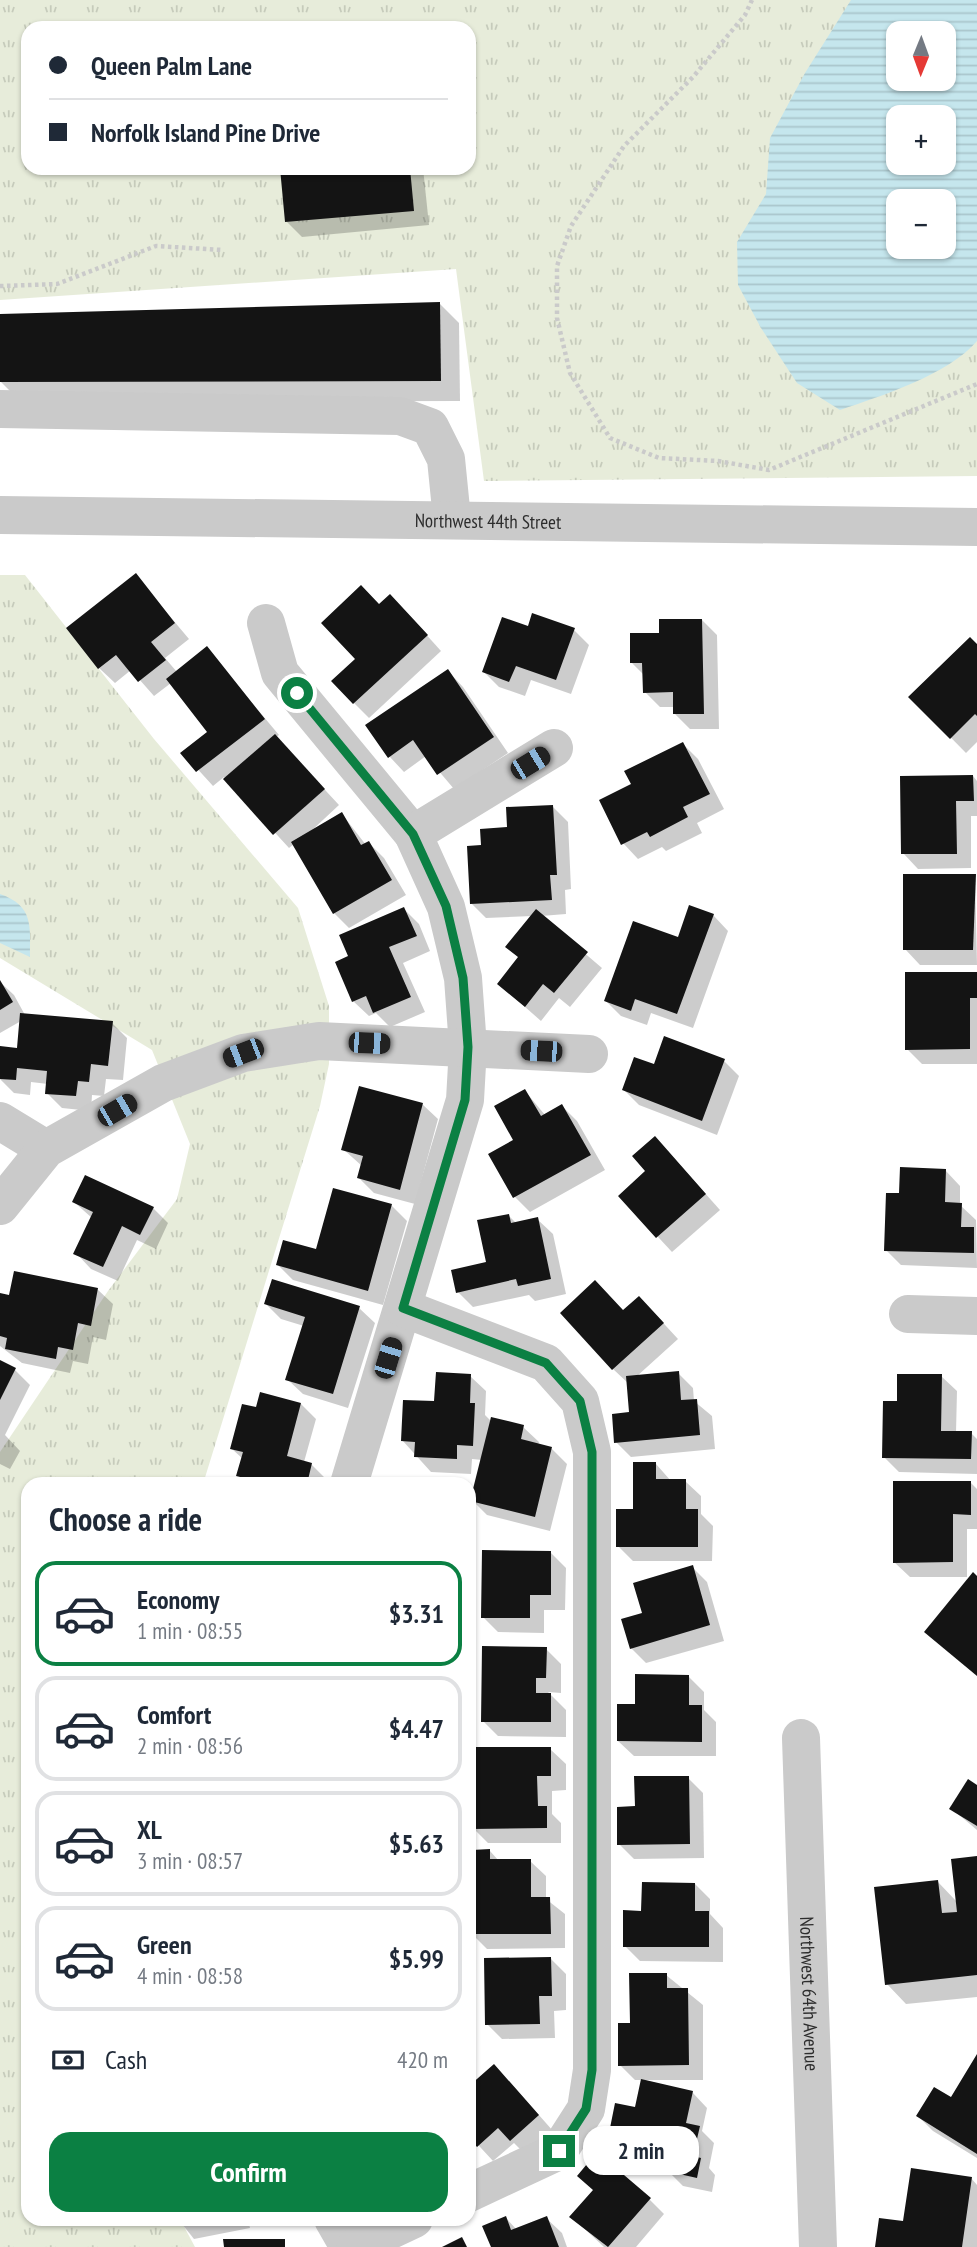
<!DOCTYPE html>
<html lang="en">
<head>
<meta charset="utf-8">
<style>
	:root { --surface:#fff; --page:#f6f6f7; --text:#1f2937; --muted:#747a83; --line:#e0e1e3; --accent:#0b8043 }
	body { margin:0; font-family:"PT Sans Narrow",sans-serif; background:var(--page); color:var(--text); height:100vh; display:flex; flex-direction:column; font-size:26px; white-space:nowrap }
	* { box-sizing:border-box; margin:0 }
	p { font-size:23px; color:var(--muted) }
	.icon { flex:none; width:38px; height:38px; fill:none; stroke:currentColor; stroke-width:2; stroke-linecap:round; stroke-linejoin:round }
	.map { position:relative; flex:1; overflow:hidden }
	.sheet { position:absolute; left:21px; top:1477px; width:455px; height:749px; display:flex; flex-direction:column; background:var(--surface); border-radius:21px; box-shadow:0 2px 5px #0004 }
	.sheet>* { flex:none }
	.banner { position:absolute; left:21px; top:21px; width:455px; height:154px; border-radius:21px; box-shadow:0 2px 5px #0004; display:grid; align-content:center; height:154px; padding:0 28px; background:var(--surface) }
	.needle { width:46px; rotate:181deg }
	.controls { position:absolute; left:886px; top:21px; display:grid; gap:14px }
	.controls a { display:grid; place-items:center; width:70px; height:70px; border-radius:14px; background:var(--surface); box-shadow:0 2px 5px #0004; font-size:35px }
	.end { position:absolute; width:32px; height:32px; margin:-16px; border:9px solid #0b8043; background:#fff; box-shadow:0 0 0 4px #fff }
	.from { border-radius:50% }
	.bubble { position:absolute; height:49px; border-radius:21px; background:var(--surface); box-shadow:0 2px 5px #0004; font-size:23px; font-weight:700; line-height:49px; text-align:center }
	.car { position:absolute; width:21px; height:42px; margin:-21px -10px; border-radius:9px; box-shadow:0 0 5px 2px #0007; background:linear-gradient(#222 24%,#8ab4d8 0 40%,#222 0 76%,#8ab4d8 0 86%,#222 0) }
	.banner b { display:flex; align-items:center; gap:24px; height:66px; font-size:26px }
	.banner b+b { border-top:2px solid var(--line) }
	.banner i { width:18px; height:18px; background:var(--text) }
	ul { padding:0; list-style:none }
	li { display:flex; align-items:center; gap:21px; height:105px; margin:0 14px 10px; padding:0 14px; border:4px solid var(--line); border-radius:21px }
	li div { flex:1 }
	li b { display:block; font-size:26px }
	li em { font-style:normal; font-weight:700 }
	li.current { border-color:var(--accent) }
	li>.icon { width:63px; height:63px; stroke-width:1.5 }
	h2 { padding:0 28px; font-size:32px; line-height:84px }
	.pay { display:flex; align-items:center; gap:18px; height:77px; padding:0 28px; font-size:26px }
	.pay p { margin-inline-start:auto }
	.primary-button { display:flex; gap:14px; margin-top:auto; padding:14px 28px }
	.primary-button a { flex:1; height:80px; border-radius:21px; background:var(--accent); color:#fff; font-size:28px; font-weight:700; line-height:80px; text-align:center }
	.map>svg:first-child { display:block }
</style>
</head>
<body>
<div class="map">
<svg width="977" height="2247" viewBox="0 0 977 2247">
	<defs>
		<pattern id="grass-tufts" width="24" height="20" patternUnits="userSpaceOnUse" patternTransform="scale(1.75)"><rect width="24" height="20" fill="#e7ecda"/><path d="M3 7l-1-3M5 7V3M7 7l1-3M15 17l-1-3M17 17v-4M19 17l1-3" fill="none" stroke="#c6cbbb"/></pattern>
		<pattern id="water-rules" width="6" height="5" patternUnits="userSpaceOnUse" patternTransform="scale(1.75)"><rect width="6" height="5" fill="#c5e6ed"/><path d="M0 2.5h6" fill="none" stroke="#aac6cc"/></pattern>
	</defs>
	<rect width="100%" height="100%" fill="#fff"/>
	<g fill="url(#grass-tufts)" fill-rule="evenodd">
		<path d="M0 0H977V476L484 481 456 269 0 300ZM28 28H469V168H28ZM898 33H943V79H898ZM898 117H943V163H898ZM898 201H943V247H898Z"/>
		<path d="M0 575H25L154 739 298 908 329 1006V1064L320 1106 203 1484H28V2219H180L195 2247H0V1452L108 1291 177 1199 190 1144 152 1050 0 958Z"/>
	</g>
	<g fill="url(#water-rules)" fill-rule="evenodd">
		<path d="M851 0H977V341C948 375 881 396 840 410L797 383 761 328 738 285 737 242 766 194 770 138 805 73ZM898 33H943V79H898ZM898 117H943V163H898ZM898 201H943V247H898Z"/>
		<path d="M0 894C34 906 30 926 30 957L0 943Z"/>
	</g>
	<g fill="#0003">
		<path d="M282 168H423L429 225 302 237 287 222Z"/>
		<path d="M439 303 459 323 460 401 21 402 1 382 0 315Z"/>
		<path d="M136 576 189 639 165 658 177 672 207 649 279 735 276 737 339 805 309 833 342 814 366 845 369 843 384 858 406 895 349 928 334 913 294 844 289 848 224 777 213 786 183 753 210 732 171 683 154 696 131 670 115 683 99 668 68 629Z"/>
		<path d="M379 606 405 611 441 651 369 718 354 703 357 659Z"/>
		<path d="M702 620 717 635 719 729H690L675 714V707H660L645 692 644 675 632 663 661 635Z"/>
		<path d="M529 629 574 630 589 645 571 694 531 680 525 696 499 687 484 672Z"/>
		<path d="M977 647V742L966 753 911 697Z"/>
		<path d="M448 671 463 687 508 753 454 789 426 756 404 772 389 756Z"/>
		<path d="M683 744 698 759 724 809 697 823 702 833 666 851 662 847 638 859 623 843 633 785Z"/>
		<path d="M973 776 977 781V816H971V868L918 869 903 853Z"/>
		<path d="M552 806 568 822 571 889 565 890 566 914 541 916 602 968 570 1007 559 998 541 1021 499 984 520 959 532 916 486 918 471 903 483 847Z"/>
		<path d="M975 876 977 965H920L905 949Z"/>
		<path d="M404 909 419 924 430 951 403 963 425 1012 390 1027 376 1013 369 1016 353 1001 351 957Z"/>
		<path d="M713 915 728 931 693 1028 651 1013 647 1025 621 1016 606 1001 679 939Z"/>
		<path d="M977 974V1064H922L907 1049Z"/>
		<path d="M0 982 14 995 25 1015 112 1023 127 1038 123 1080 106 1079 104 1096 92 1095 91 1111 62 1108 47 1093 48 1084 31 1082 30 1095 14 1093 0 1079V1065L18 1050 21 1021 0 1033Z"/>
		<path d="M724 1061 739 1076 717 1135 639 1105 624 1090Z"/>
		<path d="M525 1091 545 1115 562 1106 577 1121 605 1170 530 1212 515 1197 516 1141Z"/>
		<path d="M422 1104 438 1119 415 1204 374 1193 359 1178 362 1166 343 1149Z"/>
		<path d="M670 1154 720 1210 672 1252 620 1196Z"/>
		<path d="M945 1170 960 1186V1205L976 1220 977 1268 901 1265 886 1250 900 1195Z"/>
		<path d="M74 1202 153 1208 168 1223 156 1249 137 1240 118 1281 91 1269 76 1253 92 1218Z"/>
		<path d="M391 1205 407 1221 383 1305 293 1280 278 1265 317 1251Z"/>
		<path d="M508 1215 516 1223 537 1219 553 1234 566 1294 535 1301 529 1295 473 1307 458 1292 489 1263Z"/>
		<path d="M97 1289 113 1304 106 1340 93 1337 88 1364 73 1361 70 1373 22 1363 0 1346V1295L10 1297Z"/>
		<path d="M266 1304 359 1308 375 1323 348 1408 303 1394 287 1379 304 1326 281 1319Z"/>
		<path d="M624 1312 654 1313 678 1339 636 1377 678 1373 693 1388 694 1401 712 1416 715 1449 631 1457 616 1442 631 1414 629 1384 613 1369Z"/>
		<path d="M0 1362 15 1370 30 1385 5 1435 20 1451 10 1469 0 1464Z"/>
		<path d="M470 1376 486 1391 485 1415 492 1422 523 1427 539 1442 538 1445 552 1449 567 1464 550 1531 487 1515 472 1500 482 1460 472 1459 471 1474 431 1472 402 1440 436 1403Z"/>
		<path d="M941 1376 957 1391 956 1433H971L977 1439V1474L899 1472 884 1457 898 1403Z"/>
		<path d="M301 1404 316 1419 304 1462 311 1464 326 1479 325 1484H247L238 1475 243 1459 232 1449 257 1410Z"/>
		<path d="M656 1464 671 1481H685L701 1496V1514L713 1526 712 1561H633L618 1546Z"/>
		<path d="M971 1483 977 1489V1529H967V1577H910L894 1562Z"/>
		<path d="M550 1552 566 1568 565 1610H544V1633L498 1632 483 1617Z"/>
		<path d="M692 1567 707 1582 724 1641 646 1663 631 1648Z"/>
		<path d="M546 1649 561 1664V1693L548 1692 566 1710V1737L498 1736 483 1721Z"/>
		<path d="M689 1677 704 1692V1710L716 1722V1756H634L618 1741 637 1705Z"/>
		<path d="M550 1749 566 1764V1790L552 1791V1814L561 1823V1843H488L473 1828Z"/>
		<path d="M688 1778 703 1793 704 1858 634 1859 619 1844 636 1808Z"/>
		<path d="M977 1787V1830L952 1809Z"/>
		<path d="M490 1851 499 1861H530L546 1876V1899L565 1914V1948L487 1949 471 1933 469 1876H474Z"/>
		<path d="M977 1858V1997L906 2004 887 1984 938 1882 957 1902Z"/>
		<path d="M695 1884 710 1899V1914L723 1928V1962L640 1961 625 1946 643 1912Z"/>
		<path d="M551 1959 566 1974V2010L554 2011 555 2038 502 2039 487 2024Z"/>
		<path d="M666 1975 703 2005V2080H644L692 2092 707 2108 702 2131 714 2143 709 2168 715 2175 712 2192 683 2186 668 2171 669 2167 624 2157 608 2142 636 2109 642 2080H635L620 2065 632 2025Z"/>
		<path d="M977 2058V2158L933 2131 918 2116 951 2099Z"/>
		<path d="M509 2081 553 2131 526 2155 514 2143 493 2161 469 2135V2088Z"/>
		<path d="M971 2178 977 2185V2247H877Z"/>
		<path d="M649 2199 664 2214 636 2247H604L572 2217Z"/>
		<path d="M506 2218 517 2230 546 2218 562 2233 567 2247H493Z"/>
		<path d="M178 2219H248L250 2228 194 2239Z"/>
	</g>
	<g fill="#141414">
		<path d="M280 168H410L414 211 285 222Z"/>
		<path d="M440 302 441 381 0 382V314Z"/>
		<path d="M136 573 175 623 151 642 166 660 138 682 116 655 98 669 66 628Z"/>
		<path d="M361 585 379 604 390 594 428 635 353 704 331 681 355 659 321 623Z"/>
		<path d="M532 613 575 628 556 680 516 666 509 682 482 672 502 617 528 626Z"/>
		<path d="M659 619H702L704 714H673V692L643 693 642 663H630V633H659Z"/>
		<path d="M970 637 977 644V716L975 714 950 739 908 697Z"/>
		<path d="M207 646 265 719 196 772 180 753 207 732 166 679Z"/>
		<path d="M448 669 494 737 437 775 413 740 388 758 365 725Z"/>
		<path d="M275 734 325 789 273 835 223 779Z"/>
		<path d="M683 742 710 794 683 807 688 817 650 837 647 832 621 845 599 800 631 784 624 771Z"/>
		<path d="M973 775 974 801H956L957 854H901L900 776Z"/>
		<path d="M553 805 557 875H550L552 900 470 904 467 846 481 845 480 829 507 827 506 807Z"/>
		<path d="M342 812 361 845 369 841 392 880 333 914 291 842Z"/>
		<path d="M903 874H976L973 950H903Z"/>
		<path d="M689 905 714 914 677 1014 635 999 631 1011 604 1001 633 921 678 937Z"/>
		<path d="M404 907 417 936 389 947 411 997 373 1013 366 996 352 1002 335 962 348 956 339 935Z"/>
		<path d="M536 909 588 952 554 993 543 984 525 1007 497 984 518 957 505 947Z"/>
		<path d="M905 972H977V998H970V1049L905 1050Z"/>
		<path d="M0 980 13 1002 0 1010Z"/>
		<path d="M20 1013 113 1021 108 1066 91 1064 89 1082 78 1081 76 1096 45 1094 47 1071 17 1068 16 1080 0 1079V1046L17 1048Z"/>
		<path d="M664 1036 725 1059 702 1121 622 1090 634 1057 654 1064Z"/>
		<path d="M359 1086 423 1103 400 1190 357 1178 363 1156 341 1150Z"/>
		<path d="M525 1089 541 1116 562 1104 591 1155 513 1198 488 1154 513 1140 494 1106Z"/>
		<path d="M655 1136 706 1194 656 1238 618 1196 645 1171 632 1156Z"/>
		<path d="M900 1167 946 1169 945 1202 962 1203 961 1227H974V1253L884 1251 886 1193H899Z"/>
		<path d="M85 1175 154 1207 140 1235 122 1226 103 1267 73 1254 93 1212 72 1202Z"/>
		<path d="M333 1188 392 1204 368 1291 276 1265 283 1240 316 1249Z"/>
		<path d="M509 1214 511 1223 538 1217 551 1279 518 1286 516 1279 456 1293 451 1270 486 1262 477 1220Z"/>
		<path d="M14 1271 98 1288 91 1326 78 1323 73 1350 58 1347 56 1359 5 1349 7 1338 0 1336V1293L9 1295Z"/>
		<path d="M272 1279 360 1306 333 1394 285 1380 305 1317 264 1304Z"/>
		<path d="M595 1280 623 1310 639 1296 664 1323 612 1370 560 1313Z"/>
		<path d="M0 1360 16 1368 0 1400Z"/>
		<path d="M679 1371 681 1400 697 1399 700 1435 614 1443 612 1414 629 1412 626 1376Z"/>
		<path d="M436 1372 471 1374 470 1403H475L473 1446 457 1445V1459L414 1457 415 1442 401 1441 403 1400 434 1401Z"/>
		<path d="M897 1374H942L941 1431H972L971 1459 882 1458 883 1401H897Z"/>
		<path d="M260 1392 301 1403 287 1456 312 1463 307 1484H269L236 1476 243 1452 230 1449 242 1404 256 1407Z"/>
		<path d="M491 1417 524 1425 521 1439 552 1447 535 1517 470 1501Z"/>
		<path d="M633 1462H656V1479H686V1509H698V1547H616V1509H633Z"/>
		<path d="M893 1481H971V1515L953 1514V1562L893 1563Z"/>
		<path d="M482 1550 551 1551V1595H530V1618H481Z"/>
		<path d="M693 1565 710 1625 630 1649 621 1619 642 1613 633 1583Z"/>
		<path d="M973 1572 977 1576V1676L924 1632Z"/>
		<path d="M482 1646 547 1647 546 1678H536V1693H551V1722H481Z"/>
		<path d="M635 1674 689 1675V1705H702V1742L617 1741V1704H635Z"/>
		<path d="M471 1747H551V1776H537L538 1806H547V1828L471 1829Z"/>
		<path d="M634 1776H689L690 1844 617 1845V1807L635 1806Z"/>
		<path d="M968 1779 977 1785V1826L949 1809Z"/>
		<path d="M490 1849V1859H531V1897H550L551 1934H470L472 1850Z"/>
		<path d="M977 1856V1975L885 1985 874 1887 938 1880 942 1913 957 1912 951 1859Z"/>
		<path d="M642 1882 695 1883V1911H709V1947H623V1910L641 1911Z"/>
		<path d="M551 1957 552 1996H539L540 2024 485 2025 484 1958Z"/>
		<path d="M629 1973H667V1988H688L689 2065 618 2066V2023H630Z"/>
		<path d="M977 2054V2154L916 2116 934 2087 951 2097Z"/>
		<path d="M494 2064 539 2115 510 2141 498 2128 477 2147 469 2138V2086Z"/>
		<path d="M641 2079 693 2091 686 2123 700 2126 693 2156 701 2158 697 2178 666 2171 670 2157 607 2143 615 2103 635 2107Z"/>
		<path d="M597 2152 651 2198 608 2247 569 2217 593 2190 577 2176Z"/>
		<path d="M911 2168 972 2177 962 2247H875L879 2218 903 2221Z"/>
		<path d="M506 2216 511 2230 547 2216 559 2247H491L482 2226Z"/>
		<path d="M176 2219H201V2220L177 2225Z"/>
		<path d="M462 2237 467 2247H442Z"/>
		<path d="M223 2239H285V2247H224Z"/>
	</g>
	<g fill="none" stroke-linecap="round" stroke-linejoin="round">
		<g stroke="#cacaca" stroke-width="4.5" stroke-dasharray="3.5 3.5" stroke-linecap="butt">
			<path d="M752 0 745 15 693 77 624 146 571 226 557 266V318L570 373 610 438 659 458 718 461 769 470 977 384"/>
			<path d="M0 286 57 284 156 246 223 250"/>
		</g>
		<g stroke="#cacaca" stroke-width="38">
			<path d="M0 409 400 416 430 427 446 459 452 519"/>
			<path id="s1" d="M0 515 977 527"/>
			<path d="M266 623 280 673 413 834 446 907 463 978 468 1047 465 1100 349 1484"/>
			<path d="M413 834 554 748"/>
			<path d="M0 1121 46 1149"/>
			<path d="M0 1206 46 1149 163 1083 243 1053 319 1041 589 1054"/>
			<path d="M403 1308 546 1363 580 1401 592 1452V2070L586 2109 559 2151 469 2193"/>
			<path d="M908 1314 977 1316"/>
			<path id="s2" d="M801 1738 818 2247"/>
			<path d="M333 2219 349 2247"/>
			<path d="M355 2247 414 2219"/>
		</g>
	</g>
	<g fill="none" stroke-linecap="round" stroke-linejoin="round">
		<path stroke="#0b8043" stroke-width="9" d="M297 693 413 834 446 906 463 978 468 1047 465 1100 403 1308 546 1363 580 1401 592 1452V2070L586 2109 559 2151"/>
	</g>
	<g text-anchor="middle" stroke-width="7" stroke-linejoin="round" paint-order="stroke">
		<g font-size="19" fill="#2d2d2d" stroke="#fff">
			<text dy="7" stroke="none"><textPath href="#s1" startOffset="488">Northwest 44th Street</textPath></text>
			<text dy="7" stroke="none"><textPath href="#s2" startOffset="256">Northwest 64th Avenue</textPath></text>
		</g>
	</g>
</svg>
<div class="controls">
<a><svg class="needle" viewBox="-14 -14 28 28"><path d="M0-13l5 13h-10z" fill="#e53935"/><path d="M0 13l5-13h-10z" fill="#747a83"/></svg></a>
<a>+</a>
<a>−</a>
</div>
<i class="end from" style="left:297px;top:693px"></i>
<i class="end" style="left:559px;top:2151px"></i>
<div class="bubble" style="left:583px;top:2126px;width:116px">2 min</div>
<i class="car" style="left:530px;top:763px;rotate:59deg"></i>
<i class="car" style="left:369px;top:1043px;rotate:92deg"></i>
<i class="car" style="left:541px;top:1051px;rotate:273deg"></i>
<i class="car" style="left:243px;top:1053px;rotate:249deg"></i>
<i class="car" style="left:117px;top:1110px;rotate:60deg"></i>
<i class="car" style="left:388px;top:1358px;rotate:17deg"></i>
<div class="banner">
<b><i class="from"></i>Queen Palm Lane</b>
<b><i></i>Norfolk Island Pine Drive</b>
</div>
<section class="sheet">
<h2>Choose a ride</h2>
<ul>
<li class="current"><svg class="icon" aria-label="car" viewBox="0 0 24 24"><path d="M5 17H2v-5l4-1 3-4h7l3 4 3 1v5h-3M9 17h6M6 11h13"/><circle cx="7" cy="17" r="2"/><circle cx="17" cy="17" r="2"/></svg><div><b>Economy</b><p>1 min · 08:55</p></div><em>$3.31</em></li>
<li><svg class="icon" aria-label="car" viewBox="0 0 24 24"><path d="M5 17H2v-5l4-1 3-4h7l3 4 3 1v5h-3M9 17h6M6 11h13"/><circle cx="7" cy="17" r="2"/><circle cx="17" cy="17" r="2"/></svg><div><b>Comfort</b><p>2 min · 08:56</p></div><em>$4.47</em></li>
<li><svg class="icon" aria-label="car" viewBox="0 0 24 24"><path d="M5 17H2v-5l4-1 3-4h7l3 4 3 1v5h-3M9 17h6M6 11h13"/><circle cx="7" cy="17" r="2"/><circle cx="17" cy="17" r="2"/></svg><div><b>XL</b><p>3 min · 08:57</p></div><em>$5.63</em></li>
<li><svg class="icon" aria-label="car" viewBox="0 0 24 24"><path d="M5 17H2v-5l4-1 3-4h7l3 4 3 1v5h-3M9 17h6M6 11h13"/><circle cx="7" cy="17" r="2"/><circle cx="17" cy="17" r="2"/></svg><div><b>Green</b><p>4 min · 08:58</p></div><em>$5.99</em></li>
</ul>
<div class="pay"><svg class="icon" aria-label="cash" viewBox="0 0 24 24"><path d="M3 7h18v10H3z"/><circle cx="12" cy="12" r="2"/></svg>Cash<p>420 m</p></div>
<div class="primary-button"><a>Confirm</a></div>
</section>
</div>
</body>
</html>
